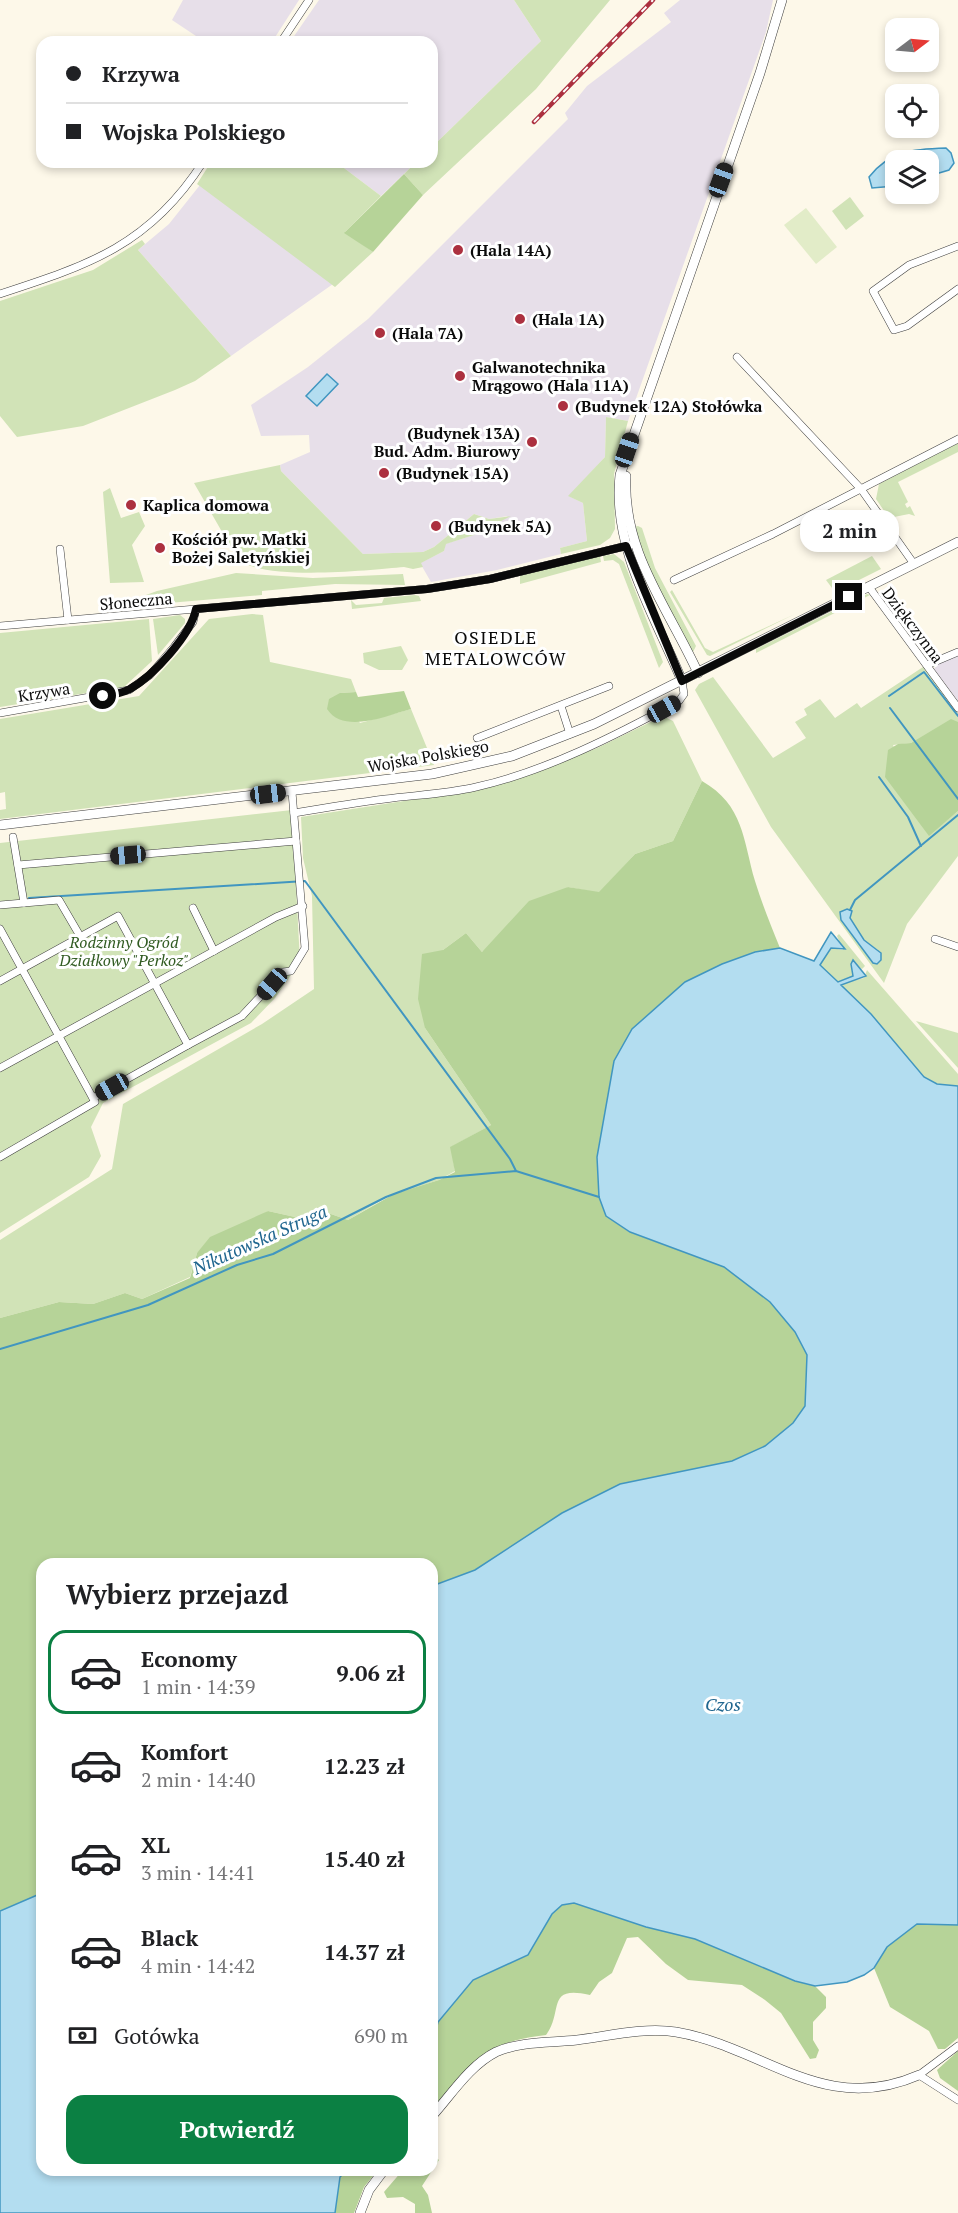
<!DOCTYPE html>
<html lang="pl">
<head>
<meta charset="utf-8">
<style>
	:root { --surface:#fff; --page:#f2f2f2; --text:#202124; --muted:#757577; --line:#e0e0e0; --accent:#0b8043 }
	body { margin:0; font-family:"PT Serif",serif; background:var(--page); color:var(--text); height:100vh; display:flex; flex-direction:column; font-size:22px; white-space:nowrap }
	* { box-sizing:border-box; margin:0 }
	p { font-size:20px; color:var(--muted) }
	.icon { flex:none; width:33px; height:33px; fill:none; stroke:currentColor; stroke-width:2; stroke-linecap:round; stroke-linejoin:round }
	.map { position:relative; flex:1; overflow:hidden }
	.side { position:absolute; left:36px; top:1558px; width:402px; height:618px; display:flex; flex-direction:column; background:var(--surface); border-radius:18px; box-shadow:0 3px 9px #0003 }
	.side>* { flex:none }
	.guide { position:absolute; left:36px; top:36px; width:402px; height:132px; border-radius:18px; box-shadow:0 3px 9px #0003; display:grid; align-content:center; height:132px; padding:0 30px; background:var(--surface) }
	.needle { width:39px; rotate:74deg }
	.controls { position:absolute; left:885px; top:18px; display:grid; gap:12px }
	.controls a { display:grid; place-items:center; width:54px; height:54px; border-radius:12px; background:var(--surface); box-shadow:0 3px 9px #0003; font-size:30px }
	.end { position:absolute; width:27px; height:27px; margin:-14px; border:8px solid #0a0a0a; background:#fff; box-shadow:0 0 0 3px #fff }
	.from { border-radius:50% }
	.bubble { position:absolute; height:42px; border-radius:18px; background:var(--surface); box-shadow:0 3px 9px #0003; font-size:20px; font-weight:700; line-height:42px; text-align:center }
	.car { position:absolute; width:18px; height:36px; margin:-18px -9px; border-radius:8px; box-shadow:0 0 4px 2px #0007; background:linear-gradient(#222 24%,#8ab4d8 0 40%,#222 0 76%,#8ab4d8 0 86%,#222 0) }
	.guide b { display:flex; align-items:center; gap:21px; height:57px; font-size:22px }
	.guide b+b { border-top:2px solid var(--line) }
	.guide i { width:15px; height:15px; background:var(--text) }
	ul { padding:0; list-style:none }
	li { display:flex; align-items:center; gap:18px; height:84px; margin:0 12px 9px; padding:0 18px; border:3px solid transparent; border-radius:18px }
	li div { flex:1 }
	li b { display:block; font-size:22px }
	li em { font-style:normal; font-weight:700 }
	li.active { border-color:var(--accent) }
	li>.icon { width:54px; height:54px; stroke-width:1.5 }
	h2 { padding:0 30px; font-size:27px; line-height:72px }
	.pay { display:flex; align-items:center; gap:15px; height:66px; padding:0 30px; font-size:22px }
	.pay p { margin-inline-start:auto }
	.cta { display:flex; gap:12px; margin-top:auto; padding:12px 30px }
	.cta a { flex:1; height:69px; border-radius:18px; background:var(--accent); color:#fff; font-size:24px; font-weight:700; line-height:69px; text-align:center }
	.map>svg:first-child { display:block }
</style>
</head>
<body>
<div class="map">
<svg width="958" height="2213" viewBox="0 0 958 2213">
	<rect width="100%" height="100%" fill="#fdf8e9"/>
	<g fill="#e7dfe9">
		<path d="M183 0H299L272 42H205L172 20Z"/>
		<path d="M319 0H514L541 41 432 147V42H290Z"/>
		<path d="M680 0H773L766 32 628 421 606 417 605 457 569 496 583 503 587 541 560 548 561 554 497 570 431 582 420 563 444 551 445 544 474 535 508 516 489 519 474 514 434 547 423 552 363 554 281 471 280 465 310 452 309 435 261 436 251 405 308 367 368 319 568 119 565 113 587 86 671 22 664 13Z"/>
		<path d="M336 162H416L381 196Z"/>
		<path d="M200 185 333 284 231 356 138 250 169 224Z"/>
		<path d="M958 655V701L934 669 938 664Z"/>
	</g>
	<g fill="#d1e3b7" fill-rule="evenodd">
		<path d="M514 0H610L536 89 423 195 404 174 416 162H432V147L541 41Z"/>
		<path d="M211 162H336L381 196 345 232 373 252 335 287 197 184Z"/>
		<path d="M850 197 864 216 846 230 832 211Z"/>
		<path d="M142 240 145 244 138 250 231 356 195 381 175 390 83 426 17 437 0 416V301L93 270Z"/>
		<path d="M606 417 628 421 614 474 615 529 610 538 600 545 561 554 560 548 587 541 583 503 568 496 605 457Z"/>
		<path d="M958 443V452L898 482 908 502 905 504 907 508 910 506 915 516 909 514 889 518 876 499 879 484Z"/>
		<path d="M280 465 281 471 363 554 423 552 434 547 474 514 489 519 511 516 474 535 446 544 444 551 421 563 423 567 413 569 404 567C370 570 260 582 237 558L194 483Z"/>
		<path d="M110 488 121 518 139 512 145 526 132 545 144 582 110 583 103 492Z"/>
		<path d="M638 526 642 528 655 568 696 646 693 652 646 569 633 527Z"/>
		<path d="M614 554 624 562 663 662 659 668 619 564 613 560 604 561 603 556Z"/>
		<path d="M600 556 601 562 520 584V574Z"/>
		<path d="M872 556 881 569 835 592 826 580Z"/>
		<path d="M236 573 313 578 403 574 405 585 335 584 262 591V595L145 605 146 595 157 591Z"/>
		<path d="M672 590 705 648 713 652 795 614 710 656 707 655 670 592Z"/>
		<path d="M867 594 870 595 756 653V649Z"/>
		<path d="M415 595 419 596 421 601 352 609 351 600 356 605 382 603 384 598Z"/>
		<path d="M252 614 263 615 270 662 351 679 356 692 340 693 360 723 411 709 434 765 0 819V810L6 809 5 792 0 793V719L139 696 209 619Z"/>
		<path d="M180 615 185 619V623L158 655 153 619Z"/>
		<path d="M149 619 152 661 124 687 0 707V633Z"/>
		<path d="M401 646 408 660 402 670H379L364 663 363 653Z"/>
		<path d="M923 667 958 713V722L911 743 893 745 929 835 958 811V856L907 924 884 983 771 827 695 690 699 684 713 677 773 758 806 738 795 722 807 715 804 709 820 699 835 718 857 703 861 708ZM850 918 864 940 878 950 873 963 841 920Z"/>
		<path d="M663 716 673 721 702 781 673 841 635 854 599 893 568 887 482 952 466 933 443 950 425 1028 491 1125 451 1147 455 1171 439 1180 389 1196 348 1220 328 1213 304 1219 268 1211 197 1253 190 1277 142 1299 125 1293 93 1304 59 1302 0 1318V1240L112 1169 123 1104 262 1024 314 989 312 896 303 858 301 817 481 789 595 749Z"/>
		<path d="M292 810 300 962 275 998 251 1023 103 1103 91 1127 101 1156 89 1177 0 1233V843Z"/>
		<path d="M839 934 865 966 862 969 851 962 853 976 837 982 820 965 831 948 843 950 837 936Z"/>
		<path d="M867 970 958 1074V1086L937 1084 924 1077 871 1014 840 984 864 978Z"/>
		<path d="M916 1021 958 1033V1068Z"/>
	</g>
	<g fill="#b6d398">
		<path d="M404 174 423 195 373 252 344 233Z"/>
		<path d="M404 691 411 709C388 715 344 735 327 709L329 699 340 693 356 692 358 697Z"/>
		<path d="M951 719 958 722V811L929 836 885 777 888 750 898 744 911 743Z"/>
		<path d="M702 781C744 805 743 840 755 881 762 904 771 926 780 948L755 952 722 964 614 1061 597 1157 606 1216 629 1232 724 1267 770 1302 795 1332 807 1355 805 1406 793 1423 765 1446 732 1461 620 1484 562 1513 475 1570 432 1586V1564H42V1893L0 1911V1318L59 1302 93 1304 125 1293 142 1299 190 1278 197 1253 210 1237 268 1211 304 1219 328 1213 348 1220 394 1194 439 1180 455 1172 450 1147 491 1125 425 1028 418 999 422 954 443 950 466 933 482 952 529 901 568 887 599 892 635 854 673 841Z"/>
		<path d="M574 1903 646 1927 695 1939 795 1981 815 1986 826 1997V2008L813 2022V2040L819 2050 816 2058 810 2059 781 2013 765 2000 742 1985 688 1980 666 1964 638 1937 627 1938 612 1973 599 1982 590 1995C545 1985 564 2011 546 2035 482 2042 472 2063 432 2109V2045L438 2022 473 1980 528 1955 552 1914 562 1905Z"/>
		<path d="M917 1924 958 1925V2038L945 2049H938L929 2031 890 2007 874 1968 887 1947Z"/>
		<path d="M958 2051V2091L940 2078 937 2070Z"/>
		<path d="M432 2154 439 2160 422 2186 428 2195 432 2213H415V2204L403 2197 387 2198 384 2192 402 2171 432 2170Z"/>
		<path d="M346 2171H377L364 2187 354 2213H335L340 2177Z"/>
	</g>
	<path fill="#e2ecc8" d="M806 208 837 247 816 264 784 225Z"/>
	<g fill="#b3ddf0" stroke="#4196c0" stroke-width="1.5">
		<path d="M946 148 951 153 954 163 949 170 929 176 928 160H896L895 186 872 188 869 177C890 150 914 149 946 148Z"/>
		<path d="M327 374 338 384 317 406 306 396Z"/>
		<path d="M847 909 852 911 850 918 864 940 881 953V960L877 964 873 963 841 920 840 912Z"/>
		<path d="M831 932 845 949 831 948 820 965 838 982 853 976 851 964 853 960 866 976 841 985 871 1014 924 1077 937 1084 958 1086V1925L917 1924 887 1947 874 1968 864 1975 847 1982 815 1986 795 1981 695 1939 646 1927 574 1903 562 1905 552 1914 528 1955 473 1980 438 2022 432 2045V1586L475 1570 562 1513 620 1484 732 1461 765 1446 793 1423 805 1406 807 1355 795 1332 770 1302 724 1267 630 1232 606 1216 599 1197 597 1157 614 1061 632 1029 685 982 722 964 755 952 780 948 814 961Z"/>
		<path d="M42 1893V2170L346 2171 340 2177 335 2213H0V1911Z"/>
	</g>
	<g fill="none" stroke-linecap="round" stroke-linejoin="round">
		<g stroke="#4196c0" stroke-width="2">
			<path d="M889 696 924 672 958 716"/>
			<path d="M890 708 958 799"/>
			<path d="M879 777 908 817 921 846"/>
			<path d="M29 898 305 881 510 1159 516 1171"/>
			<path d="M850 910 855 900 958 815"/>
			<path d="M0 1349 148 1305 237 1265 273 1254 386 1197 436 1178 516 1171 599 1197"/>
		</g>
		<g stroke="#3d3d3d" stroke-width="8">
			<g id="minor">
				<path d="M281 42 309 0"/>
				<path d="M958 246 909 265 873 291 894 330 907 326 958 289"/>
				<path d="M0 294C89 265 150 245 203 162"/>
				<path d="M737 357 861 489 914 564"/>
				<path d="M60 549 68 620"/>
				<path d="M674 580 773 534 958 439"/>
				<path d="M869 587 958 708"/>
				<path d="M0 626 427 589 490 579 630 545"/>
				<path d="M927 665 958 652"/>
				<path d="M561 706 570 734"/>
				<path d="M0 713 129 690 150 675 174 647 193 622 196 609"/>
				<path d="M477 738 609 686"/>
				<path d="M294 813C324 808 354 803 385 799 415 795 446 794 476 787 544 772 617 735 679 701L684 694 682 681"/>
				<path d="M13 837 24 903"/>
				<path d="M18 865 296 841"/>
				<path d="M0 905 59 900 80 936"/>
				<path d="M193 908 214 951"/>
				<path d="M0 929 95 1102 0 1157"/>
				<path d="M935 939 958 947"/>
				<path d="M0 981 118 916 188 1045 242 1016 283 972 291 971 305 948 292 792"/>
				<path d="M0 1068 276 917 303 906"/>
				<path d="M93 1098 188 1045"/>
				<path d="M958 2046 919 2075 958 2100"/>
			</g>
		</g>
		<g stroke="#3d3d3d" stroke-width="10">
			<g id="tertiary">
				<path d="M626 476C622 552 668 607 698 673"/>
				<path d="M682 681C655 616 612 548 620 475L760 73 782 0"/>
				<path d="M0 825 432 774 512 756 594 724 958 542"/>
				<path d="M432 2116C451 2095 470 2065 496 2052 521 2041 550 2043 577 2040 609 2036 644 2027 676 2032 765 2047 823 2117 919 2075"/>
				<path d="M360 2213 369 2190 384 2170"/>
			</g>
		</g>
		<use href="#minor" stroke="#fff" stroke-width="7"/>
		<use href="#tertiary" stroke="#fff" stroke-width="9"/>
		<g stroke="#ac303f" stroke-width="4.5">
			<path id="rail" d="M534 122 653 0"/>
		</g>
		<use href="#rail" stroke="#fff" stroke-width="2" stroke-dasharray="7" stroke-linecap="butt"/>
	</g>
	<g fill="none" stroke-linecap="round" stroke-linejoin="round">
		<path stroke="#0a0a0a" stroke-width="8" d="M103 696C112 695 122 693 130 689 153 676 191 635 196 609L427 589 490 579 626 546 682 681 849 597"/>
	</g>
	<g fill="#ac303f" stroke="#fff" stroke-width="2">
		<circle cx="458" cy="250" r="6"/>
		<circle cx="520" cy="319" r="6"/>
		<circle cx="380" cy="333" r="6"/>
		<circle cx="460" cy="376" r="6"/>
		<circle cx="563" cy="406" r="6"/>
		<circle cx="532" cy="442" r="6"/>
		<circle cx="384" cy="473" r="6"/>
		<circle cx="131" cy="505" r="6"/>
		<circle cx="436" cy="526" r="6"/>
		<circle cx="160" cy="548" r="6"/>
	</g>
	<g text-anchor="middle" stroke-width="6" stroke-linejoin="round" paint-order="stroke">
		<g font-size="16" font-weight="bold" fill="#0a0a0a" stroke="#fff" text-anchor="start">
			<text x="470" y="256">(Hala 14A)</text>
			<text x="532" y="325">(Hala 1A)</text>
			<text x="392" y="339">(Hala 7A)</text>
			<text x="472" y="373">Galwanotechnika<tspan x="472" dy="18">Mrągowo (Hala 11A)</tspan></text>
			<text x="575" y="412">(Budynek 12A) Stołówka</text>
			<text x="520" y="439" text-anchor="end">(Budynek 13A)<tspan x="520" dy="18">Bud. Adm. Biurowy</tspan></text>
			<text x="396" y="479">(Budynek 15A)</text>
			<text x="143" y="511">Kaplica domowa</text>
			<text x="448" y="532">(Budynek 5A)</text>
			<text x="172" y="545">Kościół pw. Matki<tspan x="172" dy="18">Bożej Saletyńskiej</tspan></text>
		</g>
		<g font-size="16" fill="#0a0a0a" stroke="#fff">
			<text transform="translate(136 601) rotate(-5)" y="6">Słoneczna</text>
			<text transform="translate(913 625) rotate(53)" y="6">Dziękczynna</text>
			<text transform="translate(44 692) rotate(-9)" y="6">Krzywa</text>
			<text transform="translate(428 756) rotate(-10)" y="6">Wojska Polskiego</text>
		</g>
		<g font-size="16" font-style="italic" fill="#315b22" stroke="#fff">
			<text x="124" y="948">Rodzinny Ogród<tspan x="124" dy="18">Działkowy "Perkoz"</tspan></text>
		</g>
		<g font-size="18" letter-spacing="1.5" fill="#0a0a0a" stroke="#fff">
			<text x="496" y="644">OSIEDLE<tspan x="496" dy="21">METALOWCÓW</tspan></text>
		</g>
		<g font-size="18" font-style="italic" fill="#20668f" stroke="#fff">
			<text transform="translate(260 1240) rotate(-24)" y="6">Nikutowska Struga</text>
			<text x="723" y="1711">Czos</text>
		</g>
	</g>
</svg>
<div class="controls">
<a><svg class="needle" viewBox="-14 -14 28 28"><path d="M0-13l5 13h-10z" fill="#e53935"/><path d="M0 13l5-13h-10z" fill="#757577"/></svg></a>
<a><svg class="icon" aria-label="locate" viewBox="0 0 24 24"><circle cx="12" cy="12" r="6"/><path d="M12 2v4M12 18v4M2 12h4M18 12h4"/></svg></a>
<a><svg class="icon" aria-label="layers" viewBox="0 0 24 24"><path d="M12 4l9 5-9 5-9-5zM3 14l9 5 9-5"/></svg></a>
</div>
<i class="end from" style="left:103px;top:696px"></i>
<i class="end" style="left:849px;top:597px"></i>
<div class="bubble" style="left:800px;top:510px;width:99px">2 min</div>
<i class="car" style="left:721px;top:180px;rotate:20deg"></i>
<i class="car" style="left:627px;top:450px;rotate:19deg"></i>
<i class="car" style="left:664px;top:709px;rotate:61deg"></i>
<i class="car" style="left:268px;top:794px;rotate:83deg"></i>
<i class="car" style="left:128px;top:855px;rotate:265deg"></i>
<i class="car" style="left:272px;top:984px;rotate:221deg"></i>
<i class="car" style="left:112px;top:1087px;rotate:241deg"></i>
<div class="guide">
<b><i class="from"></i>Krzywa</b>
<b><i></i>Wojska Polskiego</b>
</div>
<section class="side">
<h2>Wybierz przejazd</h2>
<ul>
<li class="active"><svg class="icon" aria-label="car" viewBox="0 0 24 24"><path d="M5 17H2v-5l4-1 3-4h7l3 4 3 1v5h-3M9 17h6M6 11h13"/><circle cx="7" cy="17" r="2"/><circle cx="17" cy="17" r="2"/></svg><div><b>Economy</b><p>1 min · 14:39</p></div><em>9.06 zł</em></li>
<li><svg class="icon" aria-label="car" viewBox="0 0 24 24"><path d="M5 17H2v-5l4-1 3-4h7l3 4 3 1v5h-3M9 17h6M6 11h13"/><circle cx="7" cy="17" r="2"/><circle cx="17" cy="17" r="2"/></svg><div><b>Komfort</b><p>2 min · 14:40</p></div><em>12.23 zł</em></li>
<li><svg class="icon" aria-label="car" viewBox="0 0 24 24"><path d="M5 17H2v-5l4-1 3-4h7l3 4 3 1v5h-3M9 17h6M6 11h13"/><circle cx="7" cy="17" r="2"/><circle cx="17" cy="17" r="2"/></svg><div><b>XL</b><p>3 min · 14:41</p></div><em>15.40 zł</em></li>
<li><svg class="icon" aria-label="car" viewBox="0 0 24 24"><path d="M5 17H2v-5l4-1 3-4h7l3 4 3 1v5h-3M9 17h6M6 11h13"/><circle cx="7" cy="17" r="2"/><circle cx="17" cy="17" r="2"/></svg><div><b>Black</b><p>4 min · 14:42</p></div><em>14.37 zł</em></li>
</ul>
<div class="pay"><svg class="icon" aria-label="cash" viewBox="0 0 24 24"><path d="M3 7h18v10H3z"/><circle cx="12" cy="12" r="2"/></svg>Gotówka<p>690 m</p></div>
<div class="cta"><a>Potwierdź</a></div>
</section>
</div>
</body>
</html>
